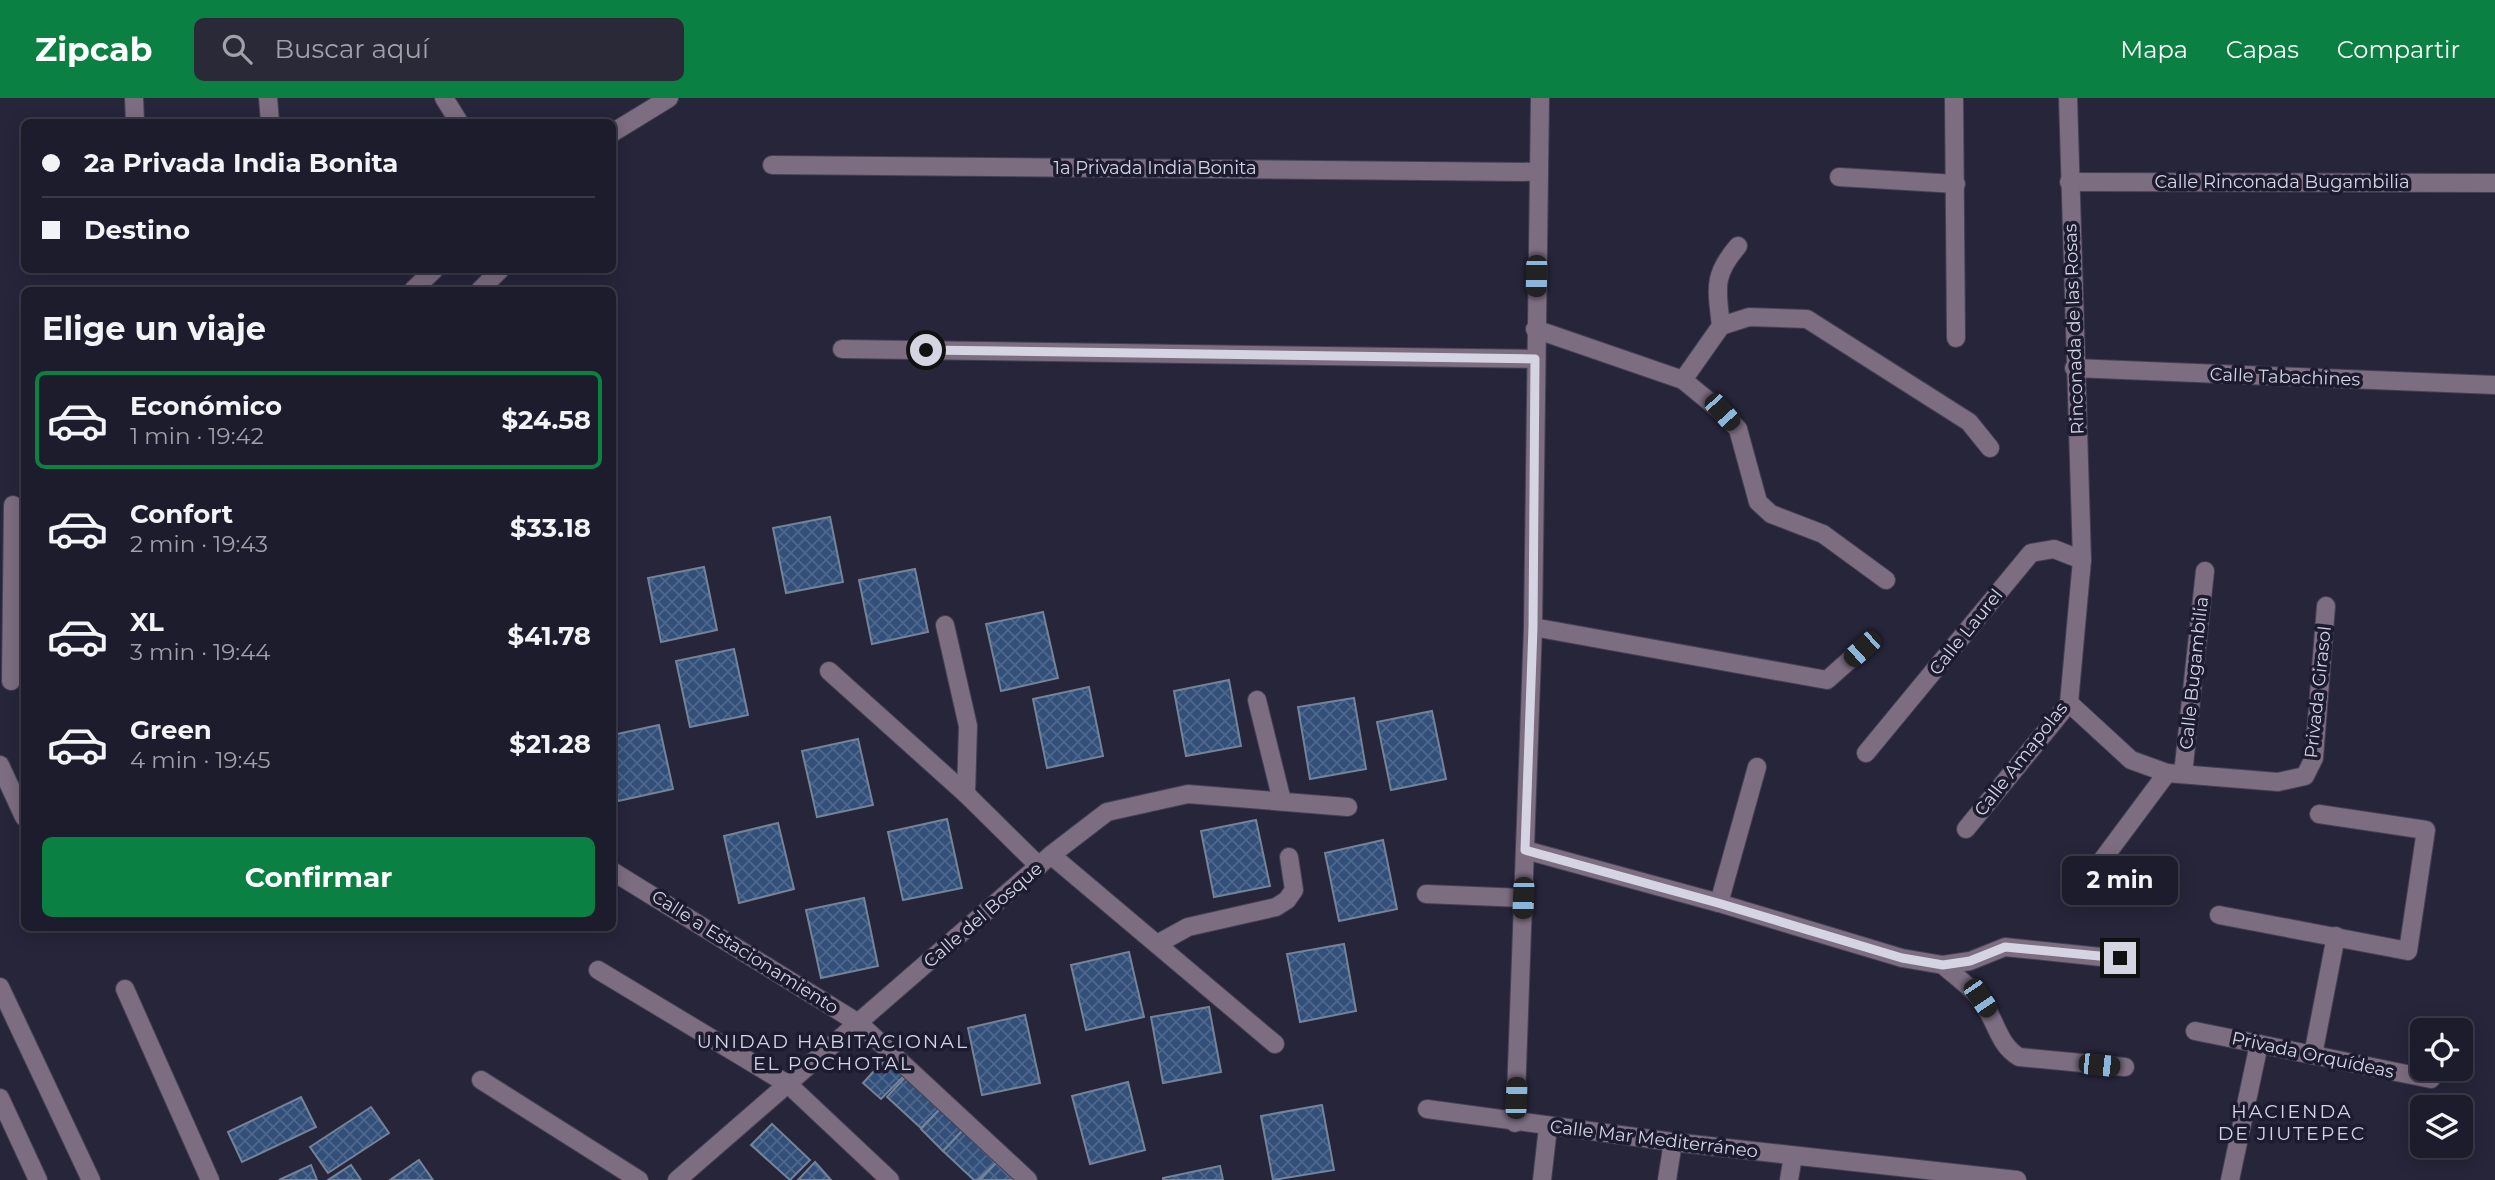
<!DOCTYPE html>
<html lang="es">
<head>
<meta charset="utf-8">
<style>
	:root { --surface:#1d1c2c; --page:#2a2938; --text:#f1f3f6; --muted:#a0a1a9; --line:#3b3a48; --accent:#0b8043 }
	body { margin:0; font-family:Montserrat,sans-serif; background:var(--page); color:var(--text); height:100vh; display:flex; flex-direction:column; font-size:26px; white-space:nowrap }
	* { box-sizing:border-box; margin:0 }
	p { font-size:23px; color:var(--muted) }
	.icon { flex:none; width:38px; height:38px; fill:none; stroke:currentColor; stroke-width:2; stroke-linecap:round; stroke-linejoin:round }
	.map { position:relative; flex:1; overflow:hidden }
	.sheet { position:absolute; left:21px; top:189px; width:595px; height:644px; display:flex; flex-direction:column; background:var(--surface); border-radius:10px; box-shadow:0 4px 18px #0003,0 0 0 2px var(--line) }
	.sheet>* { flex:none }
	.guide { position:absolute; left:21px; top:21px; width:595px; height:154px; border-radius:10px; box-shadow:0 4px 18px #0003,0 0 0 2px var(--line); display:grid; align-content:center; height:154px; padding:0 21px; background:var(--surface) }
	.buttons { position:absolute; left:2410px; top:920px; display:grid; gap:14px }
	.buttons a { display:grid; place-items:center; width:63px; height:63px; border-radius:10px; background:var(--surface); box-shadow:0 4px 18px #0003,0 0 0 2px var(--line); font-size:35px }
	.end { position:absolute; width:32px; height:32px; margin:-16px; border:9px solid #d5d4e3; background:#111; box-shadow:0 0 0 4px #111 }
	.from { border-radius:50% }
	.bubble { position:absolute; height:49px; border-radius:10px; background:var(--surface); box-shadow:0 4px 18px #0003,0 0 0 2px var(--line); font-size:23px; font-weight:700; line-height:49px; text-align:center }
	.car { position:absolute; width:21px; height:42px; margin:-21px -10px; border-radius:9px; box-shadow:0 0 5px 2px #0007; background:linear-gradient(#222 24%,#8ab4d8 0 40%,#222 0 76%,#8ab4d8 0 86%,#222 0) }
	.guide b { display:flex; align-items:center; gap:24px; height:66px; font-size:26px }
	.guide b+b { border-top:2px solid var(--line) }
	.guide i { width:18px; height:18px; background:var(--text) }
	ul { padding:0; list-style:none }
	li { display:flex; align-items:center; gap:21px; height:98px; margin:0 14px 10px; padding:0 7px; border:4px solid transparent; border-radius:10px }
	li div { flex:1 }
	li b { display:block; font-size:26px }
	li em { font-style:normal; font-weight:700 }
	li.on { border-color:var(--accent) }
	li>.icon { width:63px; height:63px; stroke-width:1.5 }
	h2 { padding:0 21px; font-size:32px; line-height:84px }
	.primary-button { display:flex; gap:14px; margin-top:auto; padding:14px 21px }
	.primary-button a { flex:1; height:80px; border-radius:10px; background:var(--accent); color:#fff; font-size:28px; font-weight:700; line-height:80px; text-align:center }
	header { display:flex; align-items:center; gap:42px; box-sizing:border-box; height:98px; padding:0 35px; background:var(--accent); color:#fff }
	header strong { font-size:33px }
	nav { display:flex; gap:38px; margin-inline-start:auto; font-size:24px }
	.search { width:490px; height:63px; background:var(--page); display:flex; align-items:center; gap:18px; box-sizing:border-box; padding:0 24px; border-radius:10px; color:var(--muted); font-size:26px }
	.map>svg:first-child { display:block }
</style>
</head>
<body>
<header>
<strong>Zipcab</strong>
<div class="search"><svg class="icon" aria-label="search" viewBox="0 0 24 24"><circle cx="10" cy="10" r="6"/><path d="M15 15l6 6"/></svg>Buscar aquí</div>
<nav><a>Mapa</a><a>Capas</a><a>Compartir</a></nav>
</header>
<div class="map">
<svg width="2495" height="1082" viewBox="0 0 2495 1082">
	<defs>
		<pattern id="building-cross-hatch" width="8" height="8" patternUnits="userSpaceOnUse" patternTransform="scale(1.75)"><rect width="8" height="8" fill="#324f79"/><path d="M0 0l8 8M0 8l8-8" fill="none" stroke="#4f678c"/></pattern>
	</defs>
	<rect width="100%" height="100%" fill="#27253a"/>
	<g fill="url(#building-cross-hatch)" stroke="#738399" stroke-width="2">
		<path d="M830 419 843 484 786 495 773 430Z"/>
		<path d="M704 469 717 532 661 544 648 480Z"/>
		<path d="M915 471 928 534 872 546 859 482Z"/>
		<path d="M1043 514 1058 580 1001 593 986 526Z"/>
		<path d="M734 551 748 617 690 629 676 563Z"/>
		<path d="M1229 582 1241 648 1186 658 1174 593Z"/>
		<path d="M1089 589 1103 658 1047 670 1033 601Z"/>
		<path d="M1354 600 1366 671 1310 681 1298 609Z"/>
		<path d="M1432 613 1446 681 1391 692 1377 624Z"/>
		<path d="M659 627 673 691 618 703 612 679V637Z"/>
		<path d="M858 641 873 707 817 719 802 653Z"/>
		<path d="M947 721 962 790 903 802 888 734Z"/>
		<path d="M1256 722 1270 788 1214 799 1201 733Z"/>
		<path d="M778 725 794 791 739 805 724 738Z"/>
		<path d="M1383 742 1397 811 1339 823 1325 755Z"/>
		<path d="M864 800 878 868 821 880 806 812Z"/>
		<path d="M1344 846 1356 913 1300 924 1287 856Z"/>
		<path d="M1129 854 1144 919 1086 932 1071 867Z"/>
		<path d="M1209 909 1221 974 1163 985 1151 919Z"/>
		<path d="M1025 917 1040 985 982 997 968 930Z"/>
		<path d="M887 959 906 976 881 1001 863 985Z"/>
		<path d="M908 976 942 1009 921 1030 887 999Z"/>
		<path d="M1128 984 1145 1052 1090 1066 1072 998Z"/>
		<path d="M301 999 316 1029 242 1064 228 1034Z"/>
		<path d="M1322 1007 1334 1072 1273 1082 1261 1018Z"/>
		<path d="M371 1009 389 1035 328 1075 310 1049Z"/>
		<path d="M942 1009 965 1030 943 1053 921 1031Z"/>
		<path d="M772 1026 810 1062 790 1082 751 1047Z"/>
		<path d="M965 1030 998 1063 978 1082H974L943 1053Z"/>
		<path d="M419 1062 433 1082H390Z"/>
		<path d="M998 1063 1016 1082H980Z"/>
		<path d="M815 1064 831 1082H798Z"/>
		<path d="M311 1067 317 1082H279Z"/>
		<path d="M351 1067 361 1082H328Z"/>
		<path d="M1220 1068 1223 1082H1163V1080Z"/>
	</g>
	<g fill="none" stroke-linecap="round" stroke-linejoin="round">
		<g stroke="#434155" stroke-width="20">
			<g id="minor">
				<path d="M134 0 135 24"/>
				<path d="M268 0 270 24"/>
				<path d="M444 0 459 24"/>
				<path d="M1954 0 1956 240"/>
				<path d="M612 35 669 0"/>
				<path d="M772 67 1538 74"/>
				<path d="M1839 79 1956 86"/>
				<path d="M2069 84 2495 85"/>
				<path d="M413 192 434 172"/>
				<path d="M480 192 500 172"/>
				<path d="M1721 228 1749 219 1807 221 1969 324 1990 350"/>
				<path d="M1535 231 1683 282 1722 314 1738 331 1758 404 1771 416 1823 436 1886 482"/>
				<path d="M842 251 1535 261"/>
				<path d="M2074 270 2495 287"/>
				<path d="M1683 282 1721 228C1717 191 1712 178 1738 148"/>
				<path d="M945 527 968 628 966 696"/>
				<path d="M1533 529 1827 582 1862 551"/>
				<path d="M829 573 966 696 1039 768"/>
				<path d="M11 583 13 407"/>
				<path d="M1257 602 1282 703"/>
				<path d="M2069 605 2131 662 2167 675 2278 684 2305 678 2314 660 2326 508"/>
				<path d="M1866 655 2031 455 2054 451 2082 462"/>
				<path d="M0 667 24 719"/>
				<path d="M2183 676 2205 473"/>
				<path d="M1966 731 2069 605 2082 462 2068 0"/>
				<path d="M1525 752 1719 805 1902 860 1943 867 1970 863 2005 849 2120 861"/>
				<path d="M1051 757 1275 946"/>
				<path d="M612 773 860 926 1028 1082"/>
				<path d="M2091 777 2167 675"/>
				<path d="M1426 796 1523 800"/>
				<path d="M1719 805 1757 669"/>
				<path d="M2219 817 2408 853 2426 732 2319 716"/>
				<path d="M1157 846 1188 829 1276 809 1287 802 1294 792 1289 759"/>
				<path d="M1943 867C1955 878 1970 888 1980 901 1996 920 1997 946 2019 959L2125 969"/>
				<path d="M598 872 789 987 890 1082"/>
				<path d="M0 889 91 1082"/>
				<path d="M125 891 210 1082"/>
				<path d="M2195 933 2431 981"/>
				<path d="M2313 957 2336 838"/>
				<path d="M481 982 639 1082"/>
				<path d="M0 1000 38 1082"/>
				<path d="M1427 1011 1673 1044 2017 1082"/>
				<path d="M1515 1025 1533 529 1540 0"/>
				<path d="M677 1082 1051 757 1107 714 1188 696 1348 709"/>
				<path d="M1542 1082 1548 1029"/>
				<path d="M1667 1082 1673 1044"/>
				<path d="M1789 1082 1793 1058"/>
				<path d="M2230 1082 2259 946"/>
			</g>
		</g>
		<use href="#minor" stroke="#7c6d81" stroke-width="18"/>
	</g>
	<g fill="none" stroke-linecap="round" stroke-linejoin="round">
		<path stroke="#d5d4e3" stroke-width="9" d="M926 252 1535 261 1533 529 1525 752 1718 805 1902 860 1943 867 1970 863 2005 849 2120 860"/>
	</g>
	<g text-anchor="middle" stroke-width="7" stroke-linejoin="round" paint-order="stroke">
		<g font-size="18" fill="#d5d4e3" stroke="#1d1b30">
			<text x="1155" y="76">1a Privada India Bonita</text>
			<text x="2282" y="90">Calle Rinconada Bugambilia</text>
			<text transform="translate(2074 231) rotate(-92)" y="6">Rinconada de las Rosas</text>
			<text transform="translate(2285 279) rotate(2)" y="6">Calle Tabachines</text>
			<text transform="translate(1966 534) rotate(-51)" y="6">Calle Laurel</text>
			<text transform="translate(2194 575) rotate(-84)" y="6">Calle Bugambilia</text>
			<text transform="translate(2318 594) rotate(-84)" y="6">Privada Girasol</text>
			<text transform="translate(2021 661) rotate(-52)" y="6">Calle Amapolas</text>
			<text transform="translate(983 817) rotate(-41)" y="6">Calle del Bosque</text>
			<text transform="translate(745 854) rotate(32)" y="6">Calle a Estacionamiento</text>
			<text transform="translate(2313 957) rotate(12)" y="6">Privada Orquídeas</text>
			<text transform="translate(1654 1041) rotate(7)" y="6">Calle Mar Mediterráneo</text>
		</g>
		<g font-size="19" letter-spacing="2" fill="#d5d4e3" stroke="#1d1b30">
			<text x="833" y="950">UNIDAD HABITACIONAL<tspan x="833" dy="22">EL POCHOTAL</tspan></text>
			<text x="2292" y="1020">HACIENDA<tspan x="2292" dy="22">DE JIUTEPEC</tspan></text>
		</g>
	</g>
</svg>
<div class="buttons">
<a><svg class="icon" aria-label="locate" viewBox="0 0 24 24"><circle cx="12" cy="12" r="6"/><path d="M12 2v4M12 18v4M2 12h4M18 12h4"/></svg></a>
<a><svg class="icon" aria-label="layers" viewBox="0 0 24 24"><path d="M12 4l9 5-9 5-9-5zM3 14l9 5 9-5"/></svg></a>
</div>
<i class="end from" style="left:926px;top:252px"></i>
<i class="end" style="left:2120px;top:860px"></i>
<div class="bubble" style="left:2062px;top:758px;width:116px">2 min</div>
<i class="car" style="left:1536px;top:178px;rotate:181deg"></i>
<i class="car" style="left:1722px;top:314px;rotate:138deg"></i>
<i class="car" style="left:1862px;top:551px;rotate:228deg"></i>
<i class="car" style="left:1523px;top:800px;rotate:182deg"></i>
<i class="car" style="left:1980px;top:900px;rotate:146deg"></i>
<i class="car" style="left:2099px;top:967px;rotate:96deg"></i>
<i class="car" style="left:1516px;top:1000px;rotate:2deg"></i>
<div class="guide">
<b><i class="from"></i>2a Privada India Bonita</b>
<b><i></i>Destino</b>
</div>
<section class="sheet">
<h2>Elige un viaje</h2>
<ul>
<li class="on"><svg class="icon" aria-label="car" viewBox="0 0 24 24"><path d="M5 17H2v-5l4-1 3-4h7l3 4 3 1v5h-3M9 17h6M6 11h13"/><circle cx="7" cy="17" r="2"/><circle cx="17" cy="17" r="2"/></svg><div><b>Económico</b><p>1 min · 19:42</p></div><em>$24.58</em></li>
<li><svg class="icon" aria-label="car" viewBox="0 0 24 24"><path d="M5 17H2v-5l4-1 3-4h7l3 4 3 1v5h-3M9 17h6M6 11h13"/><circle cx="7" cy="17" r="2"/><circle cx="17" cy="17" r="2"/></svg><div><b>Confort</b><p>2 min · 19:43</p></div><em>$33.18</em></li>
<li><svg class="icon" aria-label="car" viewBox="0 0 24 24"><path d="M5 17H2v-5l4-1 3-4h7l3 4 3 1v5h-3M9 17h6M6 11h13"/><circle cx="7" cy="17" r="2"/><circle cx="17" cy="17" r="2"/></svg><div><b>XL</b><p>3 min · 19:44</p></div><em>$41.78</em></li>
<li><svg class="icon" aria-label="car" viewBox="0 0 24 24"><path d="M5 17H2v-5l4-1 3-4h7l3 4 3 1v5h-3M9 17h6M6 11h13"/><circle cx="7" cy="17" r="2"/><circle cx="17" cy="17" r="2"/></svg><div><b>Green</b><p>4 min · 19:45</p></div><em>$21.28</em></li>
</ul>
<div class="primary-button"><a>Confirmar</a></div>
</section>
</div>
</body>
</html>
